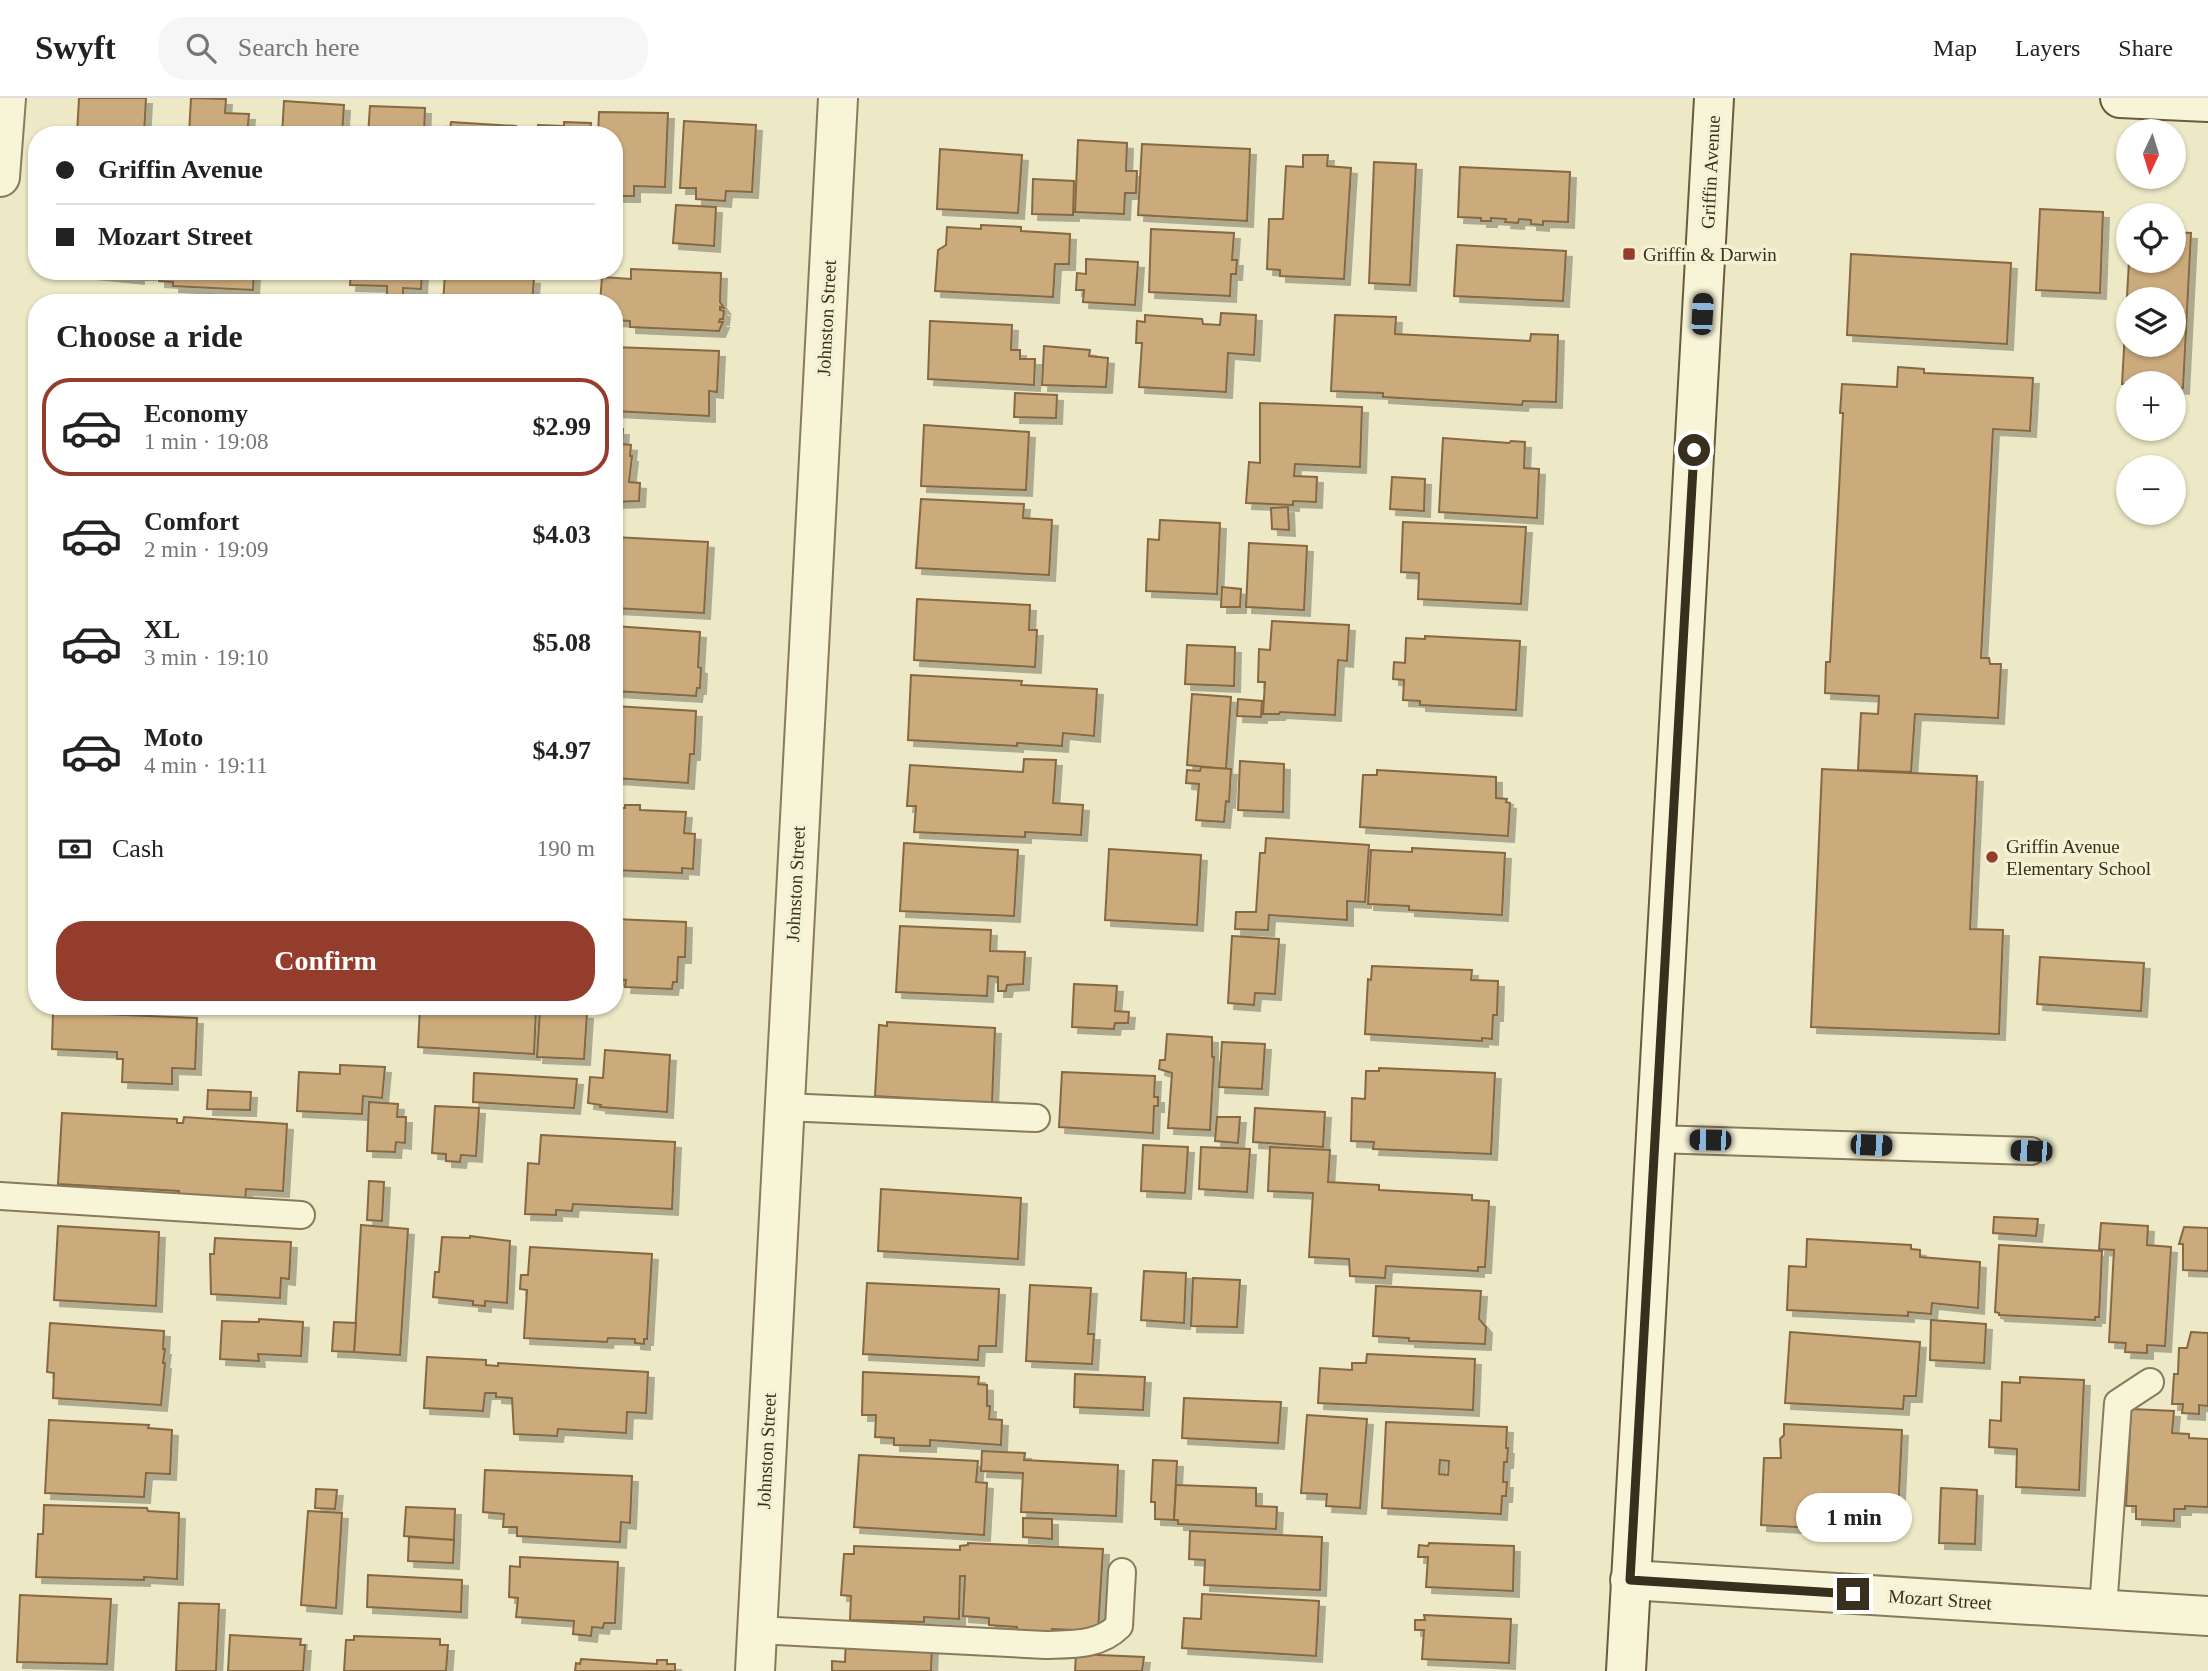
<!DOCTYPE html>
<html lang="en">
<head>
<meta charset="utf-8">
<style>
	:root { --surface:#fff; --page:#f6f6f6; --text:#222; --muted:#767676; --line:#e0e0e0; --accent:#953d2c }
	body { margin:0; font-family:"Times New Roman",serif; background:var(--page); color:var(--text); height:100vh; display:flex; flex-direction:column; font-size:26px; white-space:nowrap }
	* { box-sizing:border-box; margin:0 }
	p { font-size:23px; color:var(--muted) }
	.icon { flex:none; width:38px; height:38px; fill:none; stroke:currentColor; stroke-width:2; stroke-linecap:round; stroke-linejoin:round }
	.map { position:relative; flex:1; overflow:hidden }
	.details { position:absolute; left:28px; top:196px; width:595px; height:721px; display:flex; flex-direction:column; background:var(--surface); border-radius:28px; box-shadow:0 2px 5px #0004 }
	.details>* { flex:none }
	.banner { position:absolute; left:28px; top:28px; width:595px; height:154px; border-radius:28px; box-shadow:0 2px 5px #0004; display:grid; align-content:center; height:154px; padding:0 28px; background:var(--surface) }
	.needle { width:46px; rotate:184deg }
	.buttons { position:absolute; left:2116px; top:21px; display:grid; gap:14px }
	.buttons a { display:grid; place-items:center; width:70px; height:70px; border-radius:50%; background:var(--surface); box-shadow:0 2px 5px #0004; font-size:35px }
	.end { position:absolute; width:32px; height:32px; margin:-16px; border:9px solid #382f1f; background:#fff; box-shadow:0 0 0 4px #fff }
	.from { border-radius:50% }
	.bubble { position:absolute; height:49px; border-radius:24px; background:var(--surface); box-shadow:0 2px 5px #0004; font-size:23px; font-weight:700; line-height:49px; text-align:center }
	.car { position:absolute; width:21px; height:42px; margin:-21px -10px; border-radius:9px; box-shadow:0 0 5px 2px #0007; background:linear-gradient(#222 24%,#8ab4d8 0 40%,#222 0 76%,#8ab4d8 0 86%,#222 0) }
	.banner b { display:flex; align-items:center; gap:24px; height:66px; font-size:26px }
	.banner b+b { border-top:2px solid var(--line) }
	.banner i { width:18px; height:18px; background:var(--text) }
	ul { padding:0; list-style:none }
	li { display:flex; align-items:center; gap:21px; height:98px; margin:0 14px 10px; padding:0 14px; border:4px solid transparent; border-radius:28px }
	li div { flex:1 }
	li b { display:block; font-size:26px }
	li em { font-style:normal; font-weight:700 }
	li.selected { border-color:var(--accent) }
	li>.icon { width:63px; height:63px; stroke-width:1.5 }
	h2 { padding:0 28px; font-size:32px; line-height:84px }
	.pay { display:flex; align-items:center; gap:18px; height:77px; padding:0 28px; font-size:26px }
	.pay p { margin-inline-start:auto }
	.button { display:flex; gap:14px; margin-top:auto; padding:14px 28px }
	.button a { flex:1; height:80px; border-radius:28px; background:var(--accent); color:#fff; font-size:28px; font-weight:700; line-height:80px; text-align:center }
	header { display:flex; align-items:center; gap:42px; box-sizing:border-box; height:98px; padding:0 35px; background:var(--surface); border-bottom:2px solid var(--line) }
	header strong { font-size:33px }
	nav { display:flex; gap:38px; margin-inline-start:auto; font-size:24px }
	.search { width:490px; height:63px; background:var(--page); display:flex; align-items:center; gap:18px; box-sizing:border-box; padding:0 24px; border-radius:28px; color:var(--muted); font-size:26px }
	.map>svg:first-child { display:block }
</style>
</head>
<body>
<header>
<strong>Swyft</strong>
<div class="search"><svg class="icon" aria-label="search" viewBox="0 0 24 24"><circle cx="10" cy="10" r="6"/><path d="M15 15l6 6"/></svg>Search here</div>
<nav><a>Map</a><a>Layers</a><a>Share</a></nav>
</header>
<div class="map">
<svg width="2208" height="1573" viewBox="0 0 2208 1573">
	<defs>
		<filter id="shadow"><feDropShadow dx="6" dy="6" stdDeviation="0" flood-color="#0004"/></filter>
	</defs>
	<rect width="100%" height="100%" fill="#ede8c5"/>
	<g fill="#cbaa7b" stroke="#866842" stroke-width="2" fill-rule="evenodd" filter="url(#shadow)">
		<path d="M79 0H146L144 37H77Z"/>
		<path d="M191 0 226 1 225 15 249 16 247 37H189Z"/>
		<path d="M284 3 344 7 342 37H282Z"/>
		<path d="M370 8 425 10 424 37H368Z"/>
		<path d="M599 14 668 15 665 89 634 88V98H614V37H598Z"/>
		<path d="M684 23 756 27 752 94 726 93 725 103 696 101V90H680Z"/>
		<path d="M451 24 516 28 515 37H447V29L450 30Z"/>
		<path d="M564 24 591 25 590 37H538V27L564 28Z"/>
		<path d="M1078 42 1127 45 1126 73H1137L1136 95H1125L1124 116 1075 114Z"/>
		<path d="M1142 46 1250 51 1247 123 1138 117Z"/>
		<path d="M940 51 1022 57 1018 115 937 111Z"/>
		<path d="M1303 57H1328L1327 68 1351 70 1344 181 1280 178V172L1267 171 1269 121H1283L1286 68 1303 69Z"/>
		<path d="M1374 64 1416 66 1410 187 1369 185Z"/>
		<path d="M1460 69 1570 74 1568 124 1543 123V127L1531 126V122L1519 121 1518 125 1505 124 1506 121 1491 120V123H1481V120L1458 119Z"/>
		<path d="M1033 81 1074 83 1073 117 1032 116Z"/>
		<path d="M676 107 716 109 714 148 673 145Z"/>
		<path d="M2040 111 2103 114 2100 195 2036 192Z"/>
		<path d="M981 127 1021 129V133L1070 136 1069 166H1055L1053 199 935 193 938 152 946 147 947 129 981 131Z"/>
		<path d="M1151 131 1234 135 1232 162H1237L1236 176H1231L1230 198 1149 194Z"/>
		<path d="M2174 134 2191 135 2183 290 2174 289V285L2122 286 2129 163H2174ZM2128 201H2174V247H2128Z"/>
		<path d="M1457 147 1566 153 1563 203 1454 198Z"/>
		<path d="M1851 156 2011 165 2007 246 1847 237Z"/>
		<path d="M1086 161 1138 164 1135 207 1083 204 1084 192H1076L1077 175 1086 176Z"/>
		<path d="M631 171 721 175 720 204 724 210 720 209V212L724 213 723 221H720L719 224H723L719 233 630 229V223L614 222V205H600L602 179 631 181Z"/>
		<path d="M70 173H150V176H138V180Z"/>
		<path d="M159 173H254L253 192 173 188V184L159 183Z"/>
		<path d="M351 173H422L421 191 403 190V201L387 200V188L350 187Z"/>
		<path d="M445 175 534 180 532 205H443Z"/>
		<path d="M1221 215 1256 217 1254 257 1228 255 1226 294 1139 289 1142 245H1136L1137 223 1145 224V217L1202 221 1203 226 1220 227Z"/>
		<path d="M1335 217 1396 219 1395 236 1530 243 1531 236 1558 237 1556 304 1523 303 1522 307 1383 299V295L1331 293Z"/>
		<path d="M930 223 1012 227 1011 252H1020V261H1035L1034 287 928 281Z"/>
		<path d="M1044 248 1090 252 1089 258 1108 260 1106 289 1042 287Z"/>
		<path d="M614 249 719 253 717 294 709 293V318L614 313Z"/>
		<path d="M1898 269 1924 271V275L2033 280 2030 333 1993 331 1981 560H1989L1990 566H2001L1998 620 1915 616 1911 674 1858 672 1861 615 1878 616 1879 598 1825 595 1826 564H1830L1843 315H1840L1842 286 1897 289Z"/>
		<path d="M1015 295 1057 297 1056 320 1014 319Z"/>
		<path d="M1260 305 1362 309 1360 369 1295 366 1294 378 1317 379 1316 404 1293 403V407L1246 405 1249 364 1260 365Z"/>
		<path d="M924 327 1029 334 1026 392 921 388Z"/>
		<path d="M614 331H623L622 346 631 347 630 358H632L629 384 640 385 639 403 614 404Z"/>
		<path d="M1443 340 1509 345 1511 343 1525 344 1524 370 1539 371 1537 420 1439 414Z"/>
		<path d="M1392 379 1425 381 1424 413 1390 411Z"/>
		<path d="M921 401 1024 406 1023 420 1052 422 1049 477 916 470Z"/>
		<path d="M1288 409 1289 432 1272 431 1271 410Z"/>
		<path d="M1160 422 1220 425 1217 496 1146 493 1148 441 1159 442Z"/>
		<path d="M1403 424 1526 429 1521 506 1418 501 1419 475 1401 474Z"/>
		<path d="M614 439 708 444 704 515 614 510Z"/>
		<path d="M1249 445 1307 448 1304 512 1246 509Z"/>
		<path d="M1222 489 1241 491 1240 509H1221Z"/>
		<path d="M917 501 1030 507 1029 532H1037L1035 569 914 562Z"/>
		<path d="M1272 523 1349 527 1347 563 1338 562 1335 617 1280 614 1279 616H1263L1265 584H1258L1259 551 1270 552Z"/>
		<path d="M614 528 700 534 698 569 701 570 700 590H697L696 598 614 593Z"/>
		<path d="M1425 538 1520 543 1516 612 1420 607V603L1403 602 1404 582 1393 581 1394 564 1405 565 1406 540 1425 541Z"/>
		<path d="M1187 547 1235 549 1234 588 1185 586Z"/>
		<path d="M911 577 1022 583 1021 587 1097 591 1094 638 1063 635 1062 648 1017 645V648L908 642Z"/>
		<path d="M1192 596 1231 599 1226 671 1187 667Z"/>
		<path d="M1238 601 1262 603 1261 619 1237 618Z"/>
		<path d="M614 608 696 613 694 656H690L688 685 614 680Z"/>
		<path d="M1024 661 1056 662 1053 705 1083 707 1081 737 1025 734V739L914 734 916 708H907L910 667 1023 674Z"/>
		<path d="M1240 663 1284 666 1283 714 1238 712Z"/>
		<path d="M1201 669 1231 671 1229 704 1226 703 1224 724 1196 722 1199 686 1186 685 1187 672 1200 673Z"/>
		<path d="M1822 671 1977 678 1970 831 2003 832 1999 936 1811 929Z"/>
		<path d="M1377 672 1496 679V700L1507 701 1506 704 1510 705 1508 738 1360 729 1363 677H1377Z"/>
		<path d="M625 707H640V712L686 714 684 735 695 736 693 771 682 770V775L614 772V710H625Z"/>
		<path d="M1266 740 1369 747 1365 804 1347 803V822L1269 817 1268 832 1235 831 1236 814H1256L1260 755H1265Z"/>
		<path d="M904 745 1018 752 1014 818 900 813Z"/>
		<path d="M1412 750 1505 755 1502 817 1409 812V808L1368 806 1371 752 1412 754Z"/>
		<path d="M1109 751 1201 757 1197 827 1105 822Z"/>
		<path d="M614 821 686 824 685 859H678L677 884H673L672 891 625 889 626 882 614 881Z"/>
		<path d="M900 828 991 832 990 853 1025 854 1023 886 1007 887 1006 893H998V879L988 878 987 898 896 894Z"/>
		<path d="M1232 838 1279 841 1275 896 1255 895 1254 907 1228 905Z"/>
		<path d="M2040 859 2144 865 2141 913 2037 906Z"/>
		<path d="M1372 868 1472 872 1471 882 1498 883 1497 917H1493L1492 941 1482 940V943L1365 936 1368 881 1371 882Z"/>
		<path d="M1074 886 1117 888 1115 913 1129 914 1128 925H1115L1114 931 1072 929Z"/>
		<path d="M420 908 536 911 534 956 418 949Z"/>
		<path d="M540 912 587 915 584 961 537 959Z"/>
		<path d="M53 914 197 920 195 971 172 970V986L122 984 123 961H117V954L52 951Z"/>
		<path d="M887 924 995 930 992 1005 875 998 879 927 887 928Z"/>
		<path d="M1167 936 1212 939V959H1214L1210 1032 1168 1030 1172 975 1159 971 1160 962H1165Z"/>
		<path d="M1222 944 1265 946 1262 991 1219 989Z"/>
		<path d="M605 952 670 957 667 1014 600 1009 601 1007 588 1005 590 979 603 980Z"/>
		<path d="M340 967 385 969 382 1000 363 998 362 1016 297 1013 299 974 340 976Z"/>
		<path d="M1379 970 1495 975 1491 1056 1373 1051 1374 1044 1351 1043 1352 1000 1365 1001 1366 973H1379Z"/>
		<path d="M1062 974 1155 978 1154 999H1158V1008H1154L1153 1035 1059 1029Z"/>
		<path d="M474 975 577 981 574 1010 473 1004Z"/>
		<path d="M208 992 251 994 250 1012 207 1011Z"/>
		<path d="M369 1004 398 1006 397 1019H406L405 1045 396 1044 395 1054 367 1053Z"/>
		<path d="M435 1008 479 1010 476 1058 461 1057 460 1064 446 1063V1056L432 1055Z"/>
		<path d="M1255 1010 1325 1014 1323 1049 1253 1044Z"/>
		<path d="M62 1015 177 1021V1025H183L184 1019 287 1026 283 1093 246 1091 245 1104 179 1099V1093L58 1086Z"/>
		<path d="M1217 1019H1240L1238 1045 1215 1043Z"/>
		<path d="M541 1037 675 1044 672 1111 573 1106 572 1113 556 1112V1117L525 1116 528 1065 539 1066Z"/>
		<path d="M1143 1047 1188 1049 1185 1095 1141 1093Z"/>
		<path d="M1201 1049 1250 1051 1247 1094 1199 1091Z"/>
		<path d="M1270 1049 1330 1052 1328 1084 1379 1087V1092L1472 1097V1102L1489 1103 1485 1169H1478V1173L1386 1168 1385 1180 1350 1178 1349 1161 1309 1159 1313 1095 1268 1093Z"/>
		<path d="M369 1083 384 1084 382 1123 367 1122Z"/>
		<path d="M881 1091 1021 1100 1018 1161 878 1153Z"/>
		<path d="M1994 1119 2038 1121 2036 1138 1993 1135Z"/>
		<path d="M2101 1125 2148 1128 2147 1147 2171 1149 2165 1248 2147 1247V1255L2125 1254 2126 1245 2109 1244 2114 1152 2099 1151Z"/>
		<path d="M361 1127 408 1131 400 1257 354 1254Z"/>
		<path d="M58 1128 159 1134 156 1208 54 1202Z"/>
		<path d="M2184 1129 2208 1130V1173L2183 1172V1146H2179Z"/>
		<path d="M470 1138 510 1143 507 1205 485 1203V1208L473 1207V1203L433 1199 435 1174H439L442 1139 470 1140Z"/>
		<path d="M215 1140 291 1144 289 1181 281 1180 280 1200 211 1196 210 1156H214Z"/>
		<path d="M1807 1141 1911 1147V1151L1920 1152V1159L1980 1164 1978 1210 1932 1205 1931 1216 1908 1214V1218L1787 1212 1789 1168 1806 1169Z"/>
		<path d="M1999 1147 2102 1153 2099 1219H2095V1222L1999 1217V1215L1995 1214Z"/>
		<path d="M530 1149 652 1156 647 1241H644V1246L635 1245V1241L608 1240 607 1244 524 1240 527 1192 520 1191 521 1177H528Z"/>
		<path d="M1144 1173 1186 1175 1184 1225 1141 1222Z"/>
		<path d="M1193 1180 1240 1182 1237 1229 1191 1228Z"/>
		<path d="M867 1185 999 1191 996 1248H979L978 1262 863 1256Z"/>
		<path d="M1030 1187 1091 1190 1088 1236H1094L1092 1266 1026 1263Z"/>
		<path d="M1376 1188 1481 1193 1479 1221 1486 1229 1485 1246 1409 1243V1240L1373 1238Z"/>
		<path d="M259 1221 303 1224 301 1258 258 1256 259 1263 220 1261 222 1223 259 1224Z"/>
		<path d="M1931 1222 1986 1226 1984 1265 1930 1262Z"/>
		<path d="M334 1224 356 1225 354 1254 332 1253Z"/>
		<path d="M50 1225 164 1233 163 1251H165L163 1265H165L161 1307 53 1300 54 1275 47 1274Z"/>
		<path d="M1790 1234 1920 1244 1916 1298H1904L1903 1311 1785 1305Z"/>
		<path d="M2191 1234 2208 1235V1308L2199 1307V1316L2182 1315 2183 1306H2172L2174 1276H2178L2179 1250H2187Z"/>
		<path d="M1367 1256 1475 1261 1473 1312 1318 1305 1320 1270 1352 1272V1265H1366Z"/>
		<path d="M427 1259 486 1262V1267L498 1268V1265L648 1274 646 1315 627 1314 626 1335 558 1331 557 1338 514 1336 512 1300 496 1299V1295H485L483 1313 424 1310Z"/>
		<path d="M863 1274 979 1279 978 1286 987 1287V1308H990L989 1321 1002 1322 1001 1347 930 1342V1348L894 1347V1340L875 1339 876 1317H862Z"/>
		<path d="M1075 1276 1145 1279 1143 1312 1074 1309Z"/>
		<path d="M2020 1279 2084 1282 2079 1392 2016 1389 2017 1351 1989 1349 1990 1322 2001 1323 2002 1284 2020 1285Z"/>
		<path d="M1184 1300 1281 1304 1278 1345 1182 1340Z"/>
		<path d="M2131 1311 2174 1313 2172 1335 2189 1336V1340L2208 1341V1409L2185 1408V1411H2174V1423L2136 1421V1408H2126Z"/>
		<path d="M1307 1317 1367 1321 1360 1410 1326 1408 1327 1396 1301 1395Z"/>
		<path d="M49 1322 149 1327 148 1330 172 1332 170 1376 146 1375 144 1399 45 1395Z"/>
		<path d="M1386 1324 1507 1329 1506 1350H1508L1507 1364H1504L1503 1384H1507L1506 1398H1502L1501 1416 1382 1410ZM1440 1362 1449 1363 1448 1377 1439 1376Z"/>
		<path d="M1784 1326 1902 1332 1898 1417 1886 1416V1425L1828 1422V1431L1761 1427 1764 1360H1781L1780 1341 1784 1337Z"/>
		<path d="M982 1353 1025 1355 1024 1362 1118 1367 1116 1418 1021 1414 1023 1375 981 1373Z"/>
		<path d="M859 1357 978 1363 976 1384 987 1385 984 1437 854 1429Z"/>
		<path d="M1153 1362 1177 1363 1174 1422 1155 1421V1404H1151Z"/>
		<path d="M485 1372 632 1378 630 1425 621 1424 620 1444 517 1438V1429H503L504 1416 483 1414Z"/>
		<path d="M1176 1387 1256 1390V1408L1277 1409 1276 1431 1178 1426V1422H1174Z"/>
		<path d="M1941 1390 1977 1392 1975 1446 1939 1445Z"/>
		<path d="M316 1391 337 1392 335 1411 315 1410Z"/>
		<path d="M44 1407 147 1410 148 1413 179 1415 177 1481 144 1479V1482L36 1479 38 1436H43Z"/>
		<path d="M406 1409 455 1411 454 1442 404 1438Z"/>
		<path d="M308 1413 342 1415 336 1510 301 1507Z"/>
		<path d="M1023 1420 1052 1421V1441L1023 1439Z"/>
		<path d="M1190 1433 1322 1439 1320 1492 1204 1487 1205 1462 1189 1461Z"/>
		<path d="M409 1439 454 1442 453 1465 408 1463Z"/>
		<path d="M968 1445 1103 1451 1098 1533 1052 1531 1051 1539 1017 1537V1529L989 1527V1520L963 1518 965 1478H960L959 1521 924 1519V1524L850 1522 851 1498 841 1497 844 1456H854V1448L960 1452V1448L968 1447Z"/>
		<path d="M1429 1445 1514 1448 1513 1493 1426 1489 1428 1459H1418L1419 1447 1428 1448Z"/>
		<path d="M520 1459 618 1464 615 1525H604L603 1530 592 1529 591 1538 573 1536 574 1523 516 1519 518 1500 509 1499 510 1468 520 1469Z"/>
		<path d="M368 1477 462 1482 461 1514 367 1509Z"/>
		<path d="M1202 1496 1319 1503 1316 1558 1182 1550 1184 1520 1201 1521Z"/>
		<path d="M20 1497 111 1501 107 1566 17 1564Z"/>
		<path d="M179 1505 219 1506 216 1573H176Z"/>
		<path d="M1424 1517 1511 1521 1509 1565 1422 1561 1424 1532H1415V1522H1425Z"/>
		<path d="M230 1537 301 1541 300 1547H305L303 1573H228Z"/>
		<path d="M354 1538 440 1541V1547H448L446 1573H344L346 1542H354Z"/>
		<path d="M846 1538 932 1548 931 1573H832V1563L845 1564Z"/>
		<path d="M1076 1556 1144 1559 1142 1573H1075Z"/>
		<path d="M581 1561 657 1566V1562H667V1566H675V1573H575L576 1565 580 1566Z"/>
	</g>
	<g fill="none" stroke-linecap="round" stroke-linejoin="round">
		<g stroke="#887a5b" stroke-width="30">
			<g id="lane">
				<path d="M784 1009 1036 1020"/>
				<path d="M1655 1041 2031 1053"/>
				<path d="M0 1098 301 1117"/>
				<path d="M2103 1511 2118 1305 2150 1284"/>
				<path d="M757 1532 1045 1547C1072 1546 1099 1548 1119 1528L1122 1474"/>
			</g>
		</g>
		<g stroke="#887a5b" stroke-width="42">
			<g id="street">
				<path d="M0 79 6 0"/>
				<path d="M1630 1482 2208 1518"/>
				<path d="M755 1573 838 0"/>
			</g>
		</g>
		<g stroke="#6a5b3e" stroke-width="42">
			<g id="secondary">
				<path d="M2120 0 2208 4"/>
				<path d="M1626 1573 1714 0"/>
			</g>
		</g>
		<use href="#lane" stroke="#f8f4d8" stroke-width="26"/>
		<use href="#street" stroke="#f8f4d8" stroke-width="38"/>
		<use href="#secondary" stroke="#f8f4d8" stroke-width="38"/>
	</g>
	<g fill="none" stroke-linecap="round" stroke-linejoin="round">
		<path stroke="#382f1f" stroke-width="9" d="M1694 352 1630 1482 1853 1496"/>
	</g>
	<g fill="#953d2c" stroke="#f5f1d4" stroke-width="2.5">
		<rect x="1622" y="149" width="14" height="14" rx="3.5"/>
		<circle cx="1992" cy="759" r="7"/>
	</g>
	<g text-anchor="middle" stroke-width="7" stroke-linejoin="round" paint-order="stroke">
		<g font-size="19" fill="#382f1f" stroke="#f5f1d4">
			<text transform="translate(1710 74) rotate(-87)" y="7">Griffin Avenue</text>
			<text transform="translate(826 220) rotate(-87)" y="7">Johnston Street</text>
			<text transform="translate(795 786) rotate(-87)" y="7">Johnston Street</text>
			<text transform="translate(766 1353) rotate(-87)" y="7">Johnston Street</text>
			<text transform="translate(1940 1501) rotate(4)" y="7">Mozart Street</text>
		</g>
		<g font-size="19" fill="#382f1f" stroke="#f5f1d4" text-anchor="start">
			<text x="1643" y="163">Griffin &amp; Darwin</text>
			<text x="2006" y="755">Griffin Avenue<tspan x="2006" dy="22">Elementary School</tspan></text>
		</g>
	</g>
</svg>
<div class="buttons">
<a><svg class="needle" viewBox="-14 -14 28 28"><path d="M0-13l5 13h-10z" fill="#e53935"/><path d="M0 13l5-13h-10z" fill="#767676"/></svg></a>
<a><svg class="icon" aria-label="locate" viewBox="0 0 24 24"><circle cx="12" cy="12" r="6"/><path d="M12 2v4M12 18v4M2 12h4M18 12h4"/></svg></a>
<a><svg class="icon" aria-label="layers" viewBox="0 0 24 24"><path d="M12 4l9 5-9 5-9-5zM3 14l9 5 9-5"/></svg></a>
<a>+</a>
<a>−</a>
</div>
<i class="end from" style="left:1694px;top:352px"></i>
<i class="end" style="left:1853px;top:1496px"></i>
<div class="bubble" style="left:1796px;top:1395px;width:116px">1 min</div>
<i class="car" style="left:1702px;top:216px;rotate:3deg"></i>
<i class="car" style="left:1710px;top:1042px;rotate:271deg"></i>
<i class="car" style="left:1871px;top:1047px;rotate:92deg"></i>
<i class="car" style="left:2031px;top:1053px;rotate:272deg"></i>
<div class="banner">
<b><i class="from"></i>Griffin Avenue</b>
<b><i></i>Mozart Street</b>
</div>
<section class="details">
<h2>Choose a ride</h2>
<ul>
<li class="selected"><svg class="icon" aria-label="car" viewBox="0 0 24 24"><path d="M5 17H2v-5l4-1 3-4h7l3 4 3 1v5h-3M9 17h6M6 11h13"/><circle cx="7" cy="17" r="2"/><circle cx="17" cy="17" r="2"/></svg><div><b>Economy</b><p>1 min · 19:08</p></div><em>$2.99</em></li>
<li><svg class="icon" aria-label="car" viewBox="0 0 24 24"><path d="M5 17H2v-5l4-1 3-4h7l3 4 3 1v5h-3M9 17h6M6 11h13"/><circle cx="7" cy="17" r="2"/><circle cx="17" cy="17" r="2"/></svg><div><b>Comfort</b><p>2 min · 19:09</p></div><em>$4.03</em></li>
<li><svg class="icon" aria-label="car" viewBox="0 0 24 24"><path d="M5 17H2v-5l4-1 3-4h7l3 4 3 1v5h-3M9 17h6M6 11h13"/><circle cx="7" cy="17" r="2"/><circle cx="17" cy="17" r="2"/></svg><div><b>XL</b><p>3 min · 19:10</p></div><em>$5.08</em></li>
<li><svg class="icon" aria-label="car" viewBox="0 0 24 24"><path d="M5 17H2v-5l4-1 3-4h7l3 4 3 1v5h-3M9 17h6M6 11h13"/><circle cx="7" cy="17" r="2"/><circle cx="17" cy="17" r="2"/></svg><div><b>Moto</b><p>4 min · 19:11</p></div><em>$4.97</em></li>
</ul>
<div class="pay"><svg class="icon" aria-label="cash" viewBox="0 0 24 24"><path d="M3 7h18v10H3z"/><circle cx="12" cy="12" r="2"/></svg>Cash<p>190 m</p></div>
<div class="button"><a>Confirm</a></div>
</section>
</div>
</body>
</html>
